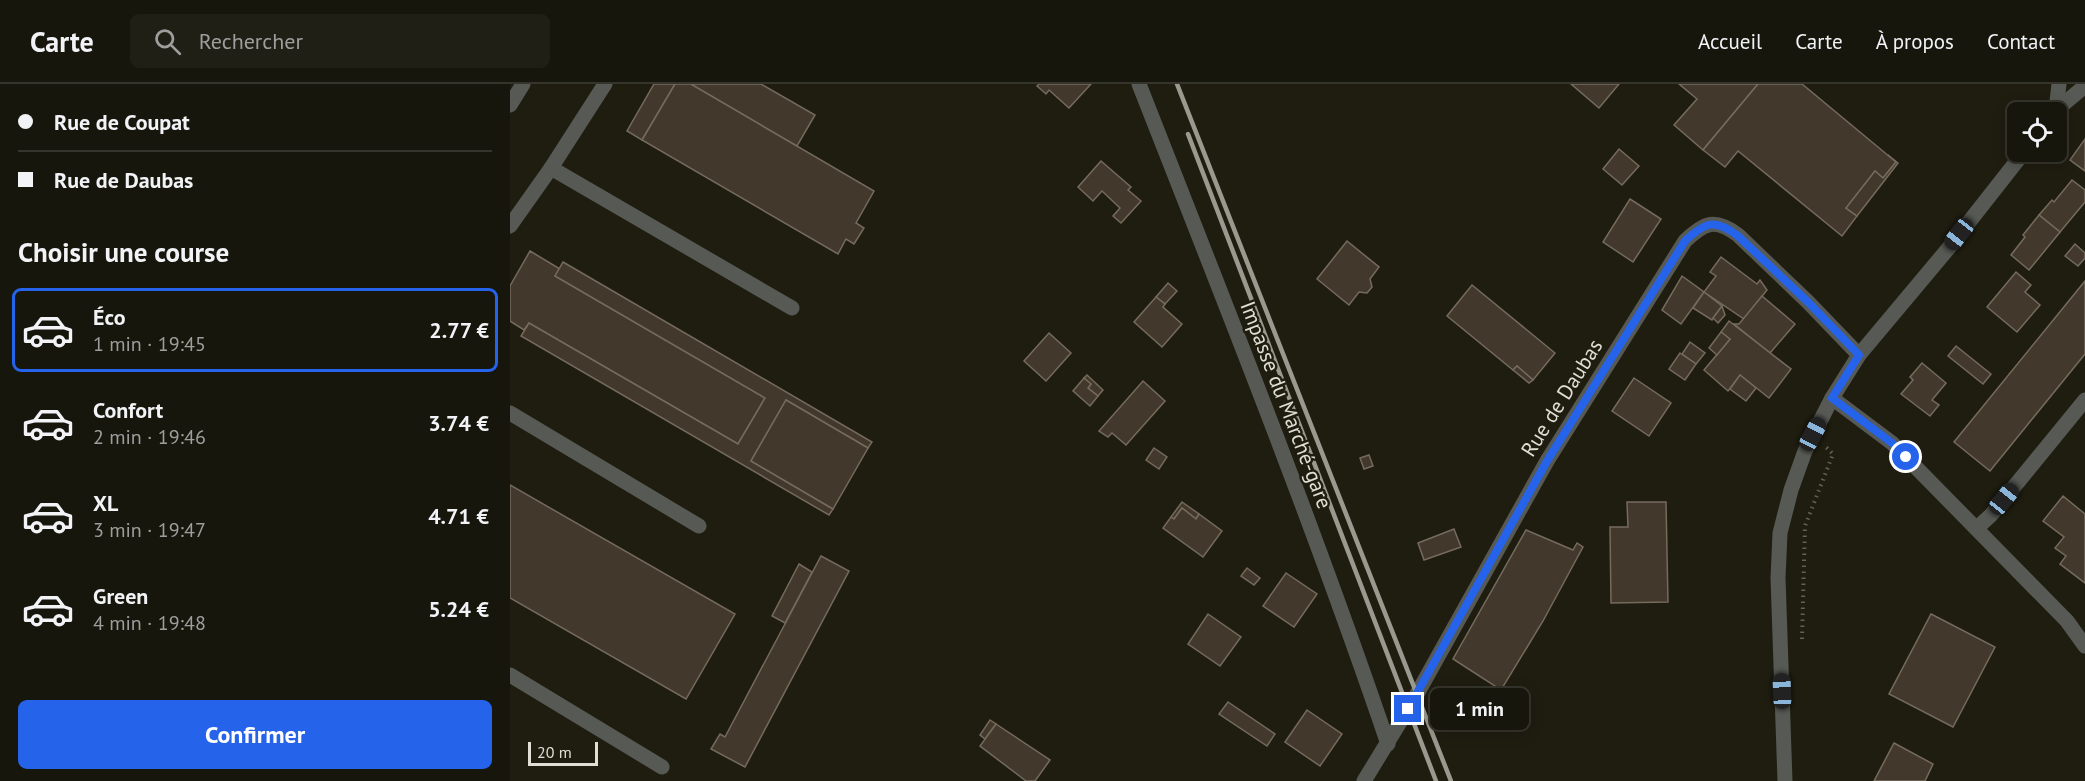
<!DOCTYPE html>
<html lang="fr">
<head>
<meta charset="utf-8">
<style>
	:root { --surface:#17160c; --page:#201f15; --text:#f1f3f6; --muted:#9e9f9d; --line:#36352d; --accent:#2563eb }
	body { margin:0; font-family:"PT Sans",sans-serif; background:var(--page); color:var(--text); height:100vh; display:flex; flex-direction:column; font-size:22px; white-space:nowrap }
	* { box-sizing:border-box; margin:0 }
	p { font-size:20px; color:var(--muted) }
	.icon { flex:none; width:33px; height:33px; fill:none; stroke:currentColor; stroke-width:2; stroke-linecap:round; stroke-linejoin:round }
	.map { position:relative; flex:1; overflow:hidden }
	.drawer { display:flex; flex-direction:column; background:var(--surface); width:510px }
	.drawer>* { flex:none }
	.banner { display:grid; align-content:center; height:132px; padding:0 18px; background:var(--surface) }
	.tools { position:absolute; left:1497px; top:18px; display:grid; gap:12px }
	.tools a { display:grid; place-items:center; width:60px; height:60px; border-radius:9px; background:var(--surface); box-shadow:0 3px 15px #0003,0 0 0 2px var(--line); font-size:30px }
	.scale { position:absolute; left:18px; bottom:15px; width:70px; box-sizing:border-box; padding-left:6px; border:3px solid #e0dfd6; border-top:0; font-size:16px; line-height:21px; white-space:nowrap; color:#e0dfd6; -webkit-text-stroke:4px #1f1d10; paint-order:stroke }
	.end { position:absolute; width:27px; height:27px; margin:-14px; border:8px solid #2563eb; background:#fff; box-shadow:0 0 0 3px #fff }
	.from { border-radius:50% }
	.bubble { position:absolute; height:42px; border-radius:9px; background:var(--surface); box-shadow:0 3px 15px #0003,0 0 0 2px var(--line); font-size:20px; font-weight:700; line-height:42px; text-align:center }
	.car { position:absolute; width:18px; height:36px; margin:-18px -9px; border-radius:8px; box-shadow:0 0 4px 2px #0007; background:linear-gradient(#222 24%,#8ab4d8 0 40%,#222 0 76%,#8ab4d8 0 86%,#222 0) }
	.banner b { display:flex; align-items:center; gap:21px; height:57px; font-size:22px }
	.banner b+b { border-top:2px solid var(--line) }
	.banner i { width:15px; height:15px; background:var(--text) }
	ul { padding:0; list-style:none }
	li { display:flex; align-items:center; gap:18px; height:84px; margin:0 12px 9px; padding:0 6px; border:3px solid transparent; border-radius:9px }
	li div { flex:1 }
	li b { display:block; font-size:22px }
	li em { font-style:normal; font-weight:700 }
	li.selected { border-color:var(--accent) }
	li>.icon { width:54px; height:54px; stroke-width:1.5 }
	h2 { padding:0 18px; font-size:27px; line-height:72px }
	.action { display:flex; gap:12px; margin-top:auto; padding:12px 18px }
	.action a { flex:1; height:69px; border-radius:9px; background:var(--accent); color:#fff; font-size:24px; font-weight:700; line-height:69px; text-align:center }
	header { display:flex; align-items:center; gap:36px; box-sizing:border-box; height:84px; padding:0 30px; background:var(--surface); border-bottom:2px solid var(--line) }
	header strong { font-size:28px }
	nav { display:flex; gap:33px; margin-inline-start:auto; font-size:21px }
	.search { width:420px; height:54px; background:var(--page); display:flex; align-items:center; gap:15px; box-sizing:border-box; padding:0 21px; border-radius:9px; color:var(--muted); font-size:22px }
	main { display:flex; flex:1; min-height:0 }
	.map>svg:first-child { display:block }
</style>
</head>
<body>
<header>
<strong>Carte</strong>
<div class="search"><svg class="icon" aria-label="search" viewBox="0 0 24 24"><circle cx="10" cy="10" r="6"/><path d="M15 15l6 6"/></svg>Rechercher</div>
<nav><a>Accueil</a><a>Carte</a><a>À propos</a><a>Contact</a></nav>
</header>
<main>
<section class="drawer">
<div class="banner">
<b><i class="from"></i>Rue de Coupat</b>
<b><i></i>Rue de Daubas</b>
</div>
<h2>Choisir une course</h2>
<ul>
<li class="selected"><svg class="icon" aria-label="car" viewBox="0 0 24 24"><path d="M5 17H2v-5l4-1 3-4h7l3 4 3 1v5h-3M9 17h6M6 11h13"/><circle cx="7" cy="17" r="2"/><circle cx="17" cy="17" r="2"/></svg><div><b>Éco</b><p>1 min · 19:45</p></div><em>2.77 €</em></li>
<li><svg class="icon" aria-label="car" viewBox="0 0 24 24"><path d="M5 17H2v-5l4-1 3-4h7l3 4 3 1v5h-3M9 17h6M6 11h13"/><circle cx="7" cy="17" r="2"/><circle cx="17" cy="17" r="2"/></svg><div><b>Confort</b><p>2 min · 19:46</p></div><em>3.74 €</em></li>
<li><svg class="icon" aria-label="car" viewBox="0 0 24 24"><path d="M5 17H2v-5l4-1 3-4h7l3 4 3 1v5h-3M9 17h6M6 11h13"/><circle cx="7" cy="17" r="2"/><circle cx="17" cy="17" r="2"/></svg><div><b>XL</b><p>3 min · 19:47</p></div><em>4.71 €</em></li>
<li><svg class="icon" aria-label="car" viewBox="0 0 24 24"><path d="M5 17H2v-5l4-1 3-4h7l3 4 3 1v5h-3M9 17h6M6 11h13"/><circle cx="7" cy="17" r="2"/><circle cx="17" cy="17" r="2"/></svg><div><b>Green</b><p>4 min · 19:48</p></div><em>5.24 €</em></li>
</ul>
<div class="action"><a>Confirmer</a></div>
</section>
<div class="map">
<svg width="1575" height="697" viewBox="0 0 1575 697">
	<rect width="100%" height="100%" fill="#1f1d10"/>
	<g fill="#42382c" stroke="#756b5d" stroke-width="1.5">
		<path d="M144 0H165L132 56 117 47Z"/>
		<path d="M165 0H181L364 107 346 139 354 144 344 160 336 155 328 170 132 56Z"/>
		<path d="M181 0H251L305 31 287 62Z"/>
		<path d="M529 0H581L559 24 539 6 536 10 527 2Z"/>
		<path d="M1061 0H1109L1089 24Z"/>
		<path d="M1169 0H1248L1193 66 1164 41 1187 15Z"/>
		<path d="M1248 0H1292L1386 78 1373 94 1365 87 1336 124 1347 132 1332 152 1228 67 1215 83 1193 66Z"/>
		<path d="M1575 55V87L1560 76Z"/>
		<path d="M1109 65 1129 82 1112 101 1093 85Z"/>
		<path d="M1378 71 1388 79 1347 132 1336 124 1365 87 1373 94 1386 78Z"/>
		<path d="M591 77 621 103 618 106 631 117 611 139 603 132 610 124 592 107 583 117 568 103Z"/>
		<path d="M1562 96 1575 106V118L1550 148 1529 131 1542 116 1544 118Z"/>
		<path d="M1120 115 1151 135 1123 178 1093 158Z"/>
		<path d="M1529 131 1550 148 1519 186 1501 171 1515 153 1513 151Z"/>
		<path d="M837 157 869 183 860 195 862 203 857 209 849 208 839 221 807 195Z"/>
		<path d="M1565 160 1575 169V174L1568 182 1555 172Z"/>
		<path d="M20 167 50 185 45 192 255 314 228 360 19 239 14 246 0 237V202Z"/>
		<path d="M1211 173 1247 200 1250 196 1257 206 1234 235 1194 208 1206 192 1200 188Z"/>
		<path d="M53 178 362 358 358 364 276 316 241 377 323 425 319 431 11 252 19 239 228 360 255 314 45 192Z"/>
		<path d="M1506 188 1521 201 1515 208 1530 221 1507 248 1477 223Z"/>
		<path d="M1172 192 1194 208 1171 240 1152 226Z"/>
		<path d="M1575 197V270L1480 387 1444 358Z"/>
		<path d="M658 199 667 207 655 220 646 213Z"/>
		<path d="M962 201 1045 269 1023 296 1007 282 1003 286 937 232Z"/>
		<path d="M1194 208 1212 222 1202 236 1183 224Z"/>
		<path d="M1252 212 1285 240 1260 269 1224 240H1229Z"/>
		<path d="M646 213 655 220 653 223 672 240 652 263 624 238Z"/>
		<path d="M1212 222 1215 231 1208 239 1203 234Z"/>
		<path d="M1219 237 1281 285 1259 314 1230 291 1218 307 1194 286 1220 255 1211 248Z"/>
		<path d="M1211 248 1220 255 1207 271 1199 264Z"/>
		<path d="M539 249 561 269 536 297 514 277Z"/>
		<path d="M1180 258 1195 269 1186 280 1172 270Z"/>
		<path d="M1446 262 1481 290 1473 300 1438 272Z"/>
		<path d="M1170 269 1186 280 1175 296 1159 285Z"/>
		<path d="M1412 279 1436 299 1422 316 1429 321 1420 332 1391 310 1403 296 1400 293Z"/>
		<path d="M1007 282 1023 296 1019 299 1003 286Z"/>
		<path d="M577 291 593 306 588 312 578 304 581 300 574 294Z"/>
		<path d="M1230 291 1246 304 1236 317 1220 305Z"/>
		<path d="M574 294 581 300 578 304 588 312 580 322 563 307Z"/>
		<path d="M1124 294 1161 319 1139 352 1102 327Z"/>
		<path d="M633 297 655 317 616 361 602 349 598 353 589 347Z"/>
		<path d="M276 316 358 364 323 425 241 377Z"/>
		<path d="M644 364 657 373 649 385 636 376Z"/>
		<path d="M859 371 863 382 854 385 850 374Z"/>
		<path d="M0 401 225 530 176 615 0 514Z"/>
		<path d="M1553 412 1575 430V499L1550 480 1556 472 1545 464 1554 453 1533 437Z"/>
		<path d="M672 418 689 430 686 435 672 424 664 435 661 433Z"/>
		<path d="M1117 418H1156L1158 518 1101 519 1100 443H1118Z"/>
		<path d="M672 424 686 435 689 430 712 447 693 473 653 444 661 433 664 435Z"/>
		<path d="M944 445 951 463 914 476 908 459Z"/>
		<path d="M1016 446 1063 466 1067 459 1073 463 1033 537 991 606 943 575Z"/>
		<path d="M311 472 339 487 235 683 201 665 210 650 215 653Z"/>
		<path d="M289 480 302 488 275 539 262 532Z"/>
		<path d="M737 484 750 494 744 501 731 492Z"/>
		<path d="M776 489 807 510 784 543 753 522Z"/>
		<path d="M698 530 731 553 710 582 678 560Z"/>
		<path d="M1421 530 1485 563 1443 643 1379 610Z"/>
		<path d="M718 618 765 650 757 662 709 630Z"/>
		<path d="M797 626 832 650 810 682 775 658Z"/>
		<path d="M480 636 486 640 475 655 470 651Z"/>
		<path d="M486 640 540 676 525 697H516L470 662Z"/>
		<path d="M1384 659 1423 680 1415 697H1364Z"/>
	</g>
	<g fill="none" stroke-linecap="round" stroke-linejoin="round">
		<path stroke="#626155" stroke-width="4" stroke-dasharray="1.5 4.5" stroke-linecap="butt" d="M1292 555 1295 442 1323 370 1316 363"/>
		<g stroke="#575a54" stroke-width="15">
			<path d="M629 0C715 219 802 437 878 660"/>
			<path d="M0 21 13 0"/>
			<path d="M1546 26 1549 0"/>
			<path d="M1544 28 1575 2"/>
			<path d="M41 84 282 224"/>
			<path d="M0 142 41 84 95 0"/>
			<path d="M1322 314 1382 359 1557 537 1575 562"/>
			<path d="M0 329 189 442"/>
			<path d="M1467 444 1481 431 1575 316"/>
			<path d="M0 591 152 683"/>
			<path d="M854 697 907 610 1037 377 1175 157C1195 138 1205 134 1228 151L1298 218 1349 271"/>
			<path d="M1275 697 1268 494 1270 449 1281 406 1295 367 1322 314 1349 271 1437 166 1514 68"/>
		</g>
		<g stroke="#9a998f" stroke-width="4.5">
			<path d="M667 0 941 697"/>
			<path d="M678 50 926 697"/>
		</g>
	</g>
	<g fill="none" stroke-linecap="round" stroke-linejoin="round">
		<path stroke="#2563eb" stroke-width="8" d="M898 625 1037 377 1175 157C1195 138 1205 134 1228 152L1298 218 1349 271 1322 314 1382 359 1396 373"/>
	</g>
	<g text-anchor="middle" stroke-width="5" stroke-linejoin="round" paint-order="stroke">
		<g font-size="21" fill="#e0dfd6" stroke="#1f1d10">
			<text transform="translate(1052 314) rotate(-58)" y="7">Rue de Daubas</text>
			<text transform="translate(776 321) rotate(69)" y="7">Impasse du Marché-gare</text>
		</g>
	</g>
</svg>
<div class="tools">
<a><svg class="icon" aria-label="locate" viewBox="0 0 24 24"><circle cx="12" cy="12" r="6"/><path d="M12 2v4M12 18v4M2 12h4M18 12h4"/></svg></a>
</div>
<div class="scale">20 m</div>
<i class="end from" style="left:1396px;top:373px"></i>
<i class="end" style="left:898px;top:625px"></i>
<div class="bubble" style="left:920px;top:604px;width:99px">1 min</div>
<i class="car" style="left:1449px;top:150px;rotate:218deg"></i>
<i class="car" style="left:1303px;top:350px;rotate:28deg"></i>
<i class="car" style="left:1494px;top:415px;rotate:39deg"></i>
<i class="car" style="left:1272px;top:607px;rotate:358deg"></i>
</div>
</main>
</body>
</html>
